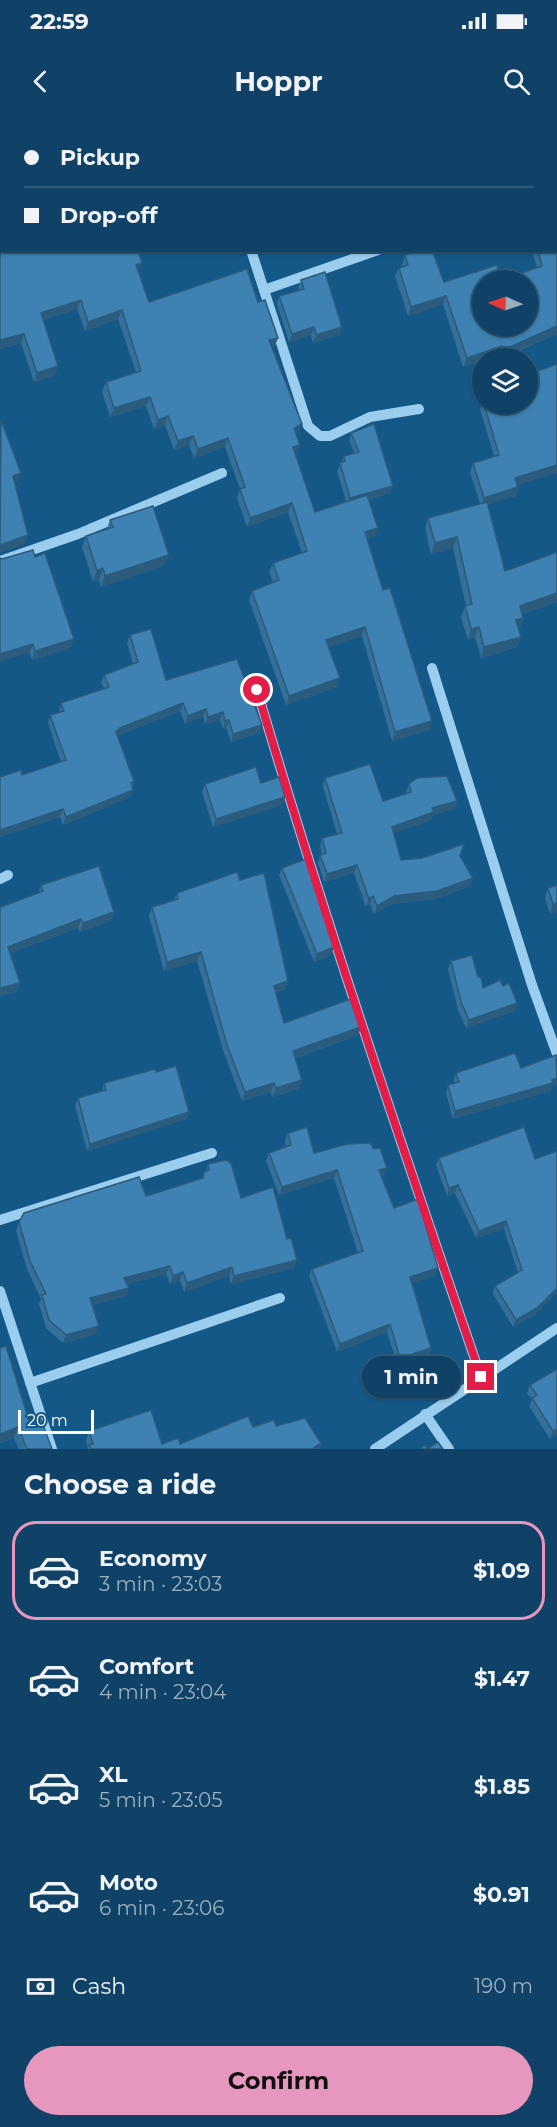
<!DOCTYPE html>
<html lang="en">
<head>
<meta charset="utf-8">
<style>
	:root { --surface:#0f4266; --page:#18496c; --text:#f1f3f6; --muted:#9bb0bf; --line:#2f5b7a; --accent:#e797bd }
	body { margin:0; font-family:Montserrat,sans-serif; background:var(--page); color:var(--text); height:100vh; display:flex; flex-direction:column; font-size:22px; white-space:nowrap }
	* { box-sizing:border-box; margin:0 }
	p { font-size:20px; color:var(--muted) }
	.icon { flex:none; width:33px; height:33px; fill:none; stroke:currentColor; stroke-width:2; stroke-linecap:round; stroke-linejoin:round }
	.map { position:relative; height:1329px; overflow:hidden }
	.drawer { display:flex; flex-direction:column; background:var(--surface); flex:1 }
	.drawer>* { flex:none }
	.guide { position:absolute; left:0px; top:0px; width:558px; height:132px; box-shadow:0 2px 4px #0004,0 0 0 2px var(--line); display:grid; align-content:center; height:132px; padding:0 24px; background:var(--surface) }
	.needle { width:39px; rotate:272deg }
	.tools { position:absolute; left:472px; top:150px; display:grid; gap:12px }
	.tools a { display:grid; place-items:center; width:66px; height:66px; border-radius:50%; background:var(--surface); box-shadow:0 2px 4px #0004,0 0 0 2px var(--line); font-size:30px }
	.scale { position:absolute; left:18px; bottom:15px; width:76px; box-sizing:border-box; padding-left:6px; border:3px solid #fff; border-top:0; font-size:16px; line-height:21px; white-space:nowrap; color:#fff; -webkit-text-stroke:4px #145888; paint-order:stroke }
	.end { position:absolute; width:27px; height:27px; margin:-14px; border:8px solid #e11d48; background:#fff; box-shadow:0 0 0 3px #fff }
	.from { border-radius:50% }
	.bubble { position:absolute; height:42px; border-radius:21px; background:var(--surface); box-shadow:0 2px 4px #0004,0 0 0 2px var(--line); font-size:20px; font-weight:700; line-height:42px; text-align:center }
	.guide b { display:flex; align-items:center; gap:21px; height:57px; font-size:22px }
	.guide b+b { border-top:2px solid var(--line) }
	.guide i { width:15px; height:15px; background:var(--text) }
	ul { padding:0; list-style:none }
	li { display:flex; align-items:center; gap:18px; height:99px; margin:0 12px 9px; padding:0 12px; border:3px solid transparent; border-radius:24px }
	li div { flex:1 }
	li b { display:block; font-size:22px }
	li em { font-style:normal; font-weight:700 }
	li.selected { border-color:var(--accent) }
	li>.icon { width:54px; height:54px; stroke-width:1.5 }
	h2 { padding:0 24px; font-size:27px; line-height:72px }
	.pay { display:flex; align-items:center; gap:15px; height:66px; padding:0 24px; font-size:22px }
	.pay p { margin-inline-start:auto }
	.action { display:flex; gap:12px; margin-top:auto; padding:12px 24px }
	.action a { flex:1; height:69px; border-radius:36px; background:var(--accent); color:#111; font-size:24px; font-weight:700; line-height:69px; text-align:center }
	.status { display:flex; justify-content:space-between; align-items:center; height:42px; padding:0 30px; background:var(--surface); direction:ltr }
	.status svg { height:16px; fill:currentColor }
	header { display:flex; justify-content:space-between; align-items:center; height:78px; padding:0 24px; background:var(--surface); font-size:27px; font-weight:700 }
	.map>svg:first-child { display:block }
</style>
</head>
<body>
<div class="status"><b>22:59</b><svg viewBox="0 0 49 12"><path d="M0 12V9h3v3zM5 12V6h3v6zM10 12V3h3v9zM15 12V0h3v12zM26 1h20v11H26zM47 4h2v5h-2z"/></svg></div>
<header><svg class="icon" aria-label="back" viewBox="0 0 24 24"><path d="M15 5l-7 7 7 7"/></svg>Hoppr<svg class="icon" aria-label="search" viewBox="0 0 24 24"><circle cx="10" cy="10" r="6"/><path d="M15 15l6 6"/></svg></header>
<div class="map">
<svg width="557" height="1329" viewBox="0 0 557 1329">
	<rect width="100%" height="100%" fill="#145888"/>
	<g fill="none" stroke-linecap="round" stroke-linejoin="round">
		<g stroke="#9bcdef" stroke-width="10">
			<path d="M206 0 207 2"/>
			<path d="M384 0 385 2"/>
			<path d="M257 2 259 0"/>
			<path d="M251 130 308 306 320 316H330L370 297 419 289"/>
			<path d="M264 170 378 130"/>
			<path d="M0 441 78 414 222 353"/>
			<path d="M432 548 532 865 557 934"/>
			<path d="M257 570C325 801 403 1029 481 1257"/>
			<path d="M0 759 8 755"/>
			<path d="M0 1100 212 1033"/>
			<path d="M0 1171 52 1329"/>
			<path d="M30 1263 280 1178"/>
			<path d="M425 1294 449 1329"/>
			<path d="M375 1329 557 1208"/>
		</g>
	</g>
	<g fill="#347099">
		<path d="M0 42 139 152 149 182H258L278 218 274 227H272L299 313 296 314 300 325 296 334 315 392 346 381 337 351 344 336 354 333 349 320 351 313 390 373 369 380 378 408 374 417 367 419 429 610 392 621 362 516 329 527 337 567 286 585 249 480 252 471 273 462 269 452 273 443 302 433 288 392 247 407 237 378 240 369 225 327 194 338 189 325 174 330 165 305 154 309 146 286 110 297 102 271 106 262 136 252 118 199 85 211 77 189 43 200 58 246 55 255 34 262 21 223 0 229Z"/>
		<path d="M557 79V214L502 238H500L499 235 489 238H483L463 247 443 184 408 196 395 156 399 148 402 146V144L405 135 444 162 483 206 537 148 532 130H556Z"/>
		<path d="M301 160 342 207 339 215 313 223 311 215 289 222 277 184 279 176 299 171 298 168Z"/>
		<path d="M483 280V284H528L517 365 518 367 515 376 487 384 505 451 557 482 522 494 523 498 519 509 521 517 517 527 481 538 475 517 468 520 461 497 465 486H466L453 428 431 434 425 408 428 398 480 384 470 352 473 343 494 336 480 289Z"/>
		<path d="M110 400 164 446 101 467 99 460 93 462 82 427 86 416 107 409Z"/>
		<path d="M0 438 70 528 32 540Z"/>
		<path d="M130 515 166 560 259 613 231 622 226 608 223 609 220 600 205 604 203 596 185 604 180 591 117 616 134 661 132 667 133 670 130 677 63 705 60 697 0 717V657L22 655 61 642 48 603 50 595 59 592 61 583 104 568 101 563 104 555 133 544 127 523Z"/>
		<path d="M325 658 383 681 406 674V672L409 664 457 681 454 689 433 695 431 700 394 713 401 740 460 736 473 758 470 766 435 779 391 784 374 794 370 784 366 787 354 753 324 762 318 743 320 735 322 734 320 726 322 718 337 714 323 666Z"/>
		<path d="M261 663 282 685 213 707 202 672 205 664Z"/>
		<path d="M282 748 331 835 314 842 279 755Z"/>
		<path d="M240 760 288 861 285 869 276 873 284 903 361 907 358 915 296 938 299 969 272 977 271 972 242 981 224 933 197 841 164 851 149 796 152 787 174 780 177 773Z"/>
		<path d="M41 765 114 792 111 801 80 812 78 808 10 833 17 872 0 876V785L1 787 38 773Z"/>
		<path d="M557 765V792L550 794 545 778 548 768Z"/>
		<path d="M451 841 478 857 483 868 515 891 466 908 458 890 448 849Z"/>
		<path d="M521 948 552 966 550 971 453 999 446 973 448 965 454 963V960L456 953Z"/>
		<path d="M156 952 189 992 186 999 87 1031 75 985 78 978 102 971 104 963Z"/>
		<path d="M524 1007 535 1195 513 1207 493 1174 495 1166 518 1153 504 1109 476 1118 455 1073 447 1076 436 1045 439 1038Z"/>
		<path d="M288 1013 314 1033 384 1056H381L394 1088 435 1156 412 1163 431 1228 428 1236 398 1246 387 1212 337 1232 309 1156 312 1149 358 1133 334 1058 279 1075 266 1041 269 1033 286 1026 285 1021Z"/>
		<path d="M208 1044 241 1078 294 1148 231 1164 229 1156 184 1172 180 1161 170 1164 166 1154 128 1164 126 1176 92 1185 96 1214 63 1223 46 1208 39 1184 41 1179 27 1149 16 1111 19 1102 146 1076 201 1059 204 1052 206 1051Z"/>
		<path d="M0 1228 29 1301 52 1329H19L14 1318 0 1323Z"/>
		<path d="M557 1249V1315L550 1319 529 1286 532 1280 527 1273 530 1265Z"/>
		<path d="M276 1306 321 1323 319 1329H88L86 1321 89 1311 162 1324H180L253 1307Z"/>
	</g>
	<g fill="#2b5b7d">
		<path d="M169 0H192L188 2H168Z"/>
		<path d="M142 143 139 152 136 145Z"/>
		<path d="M446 176 443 184 408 196 411 187Z"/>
		<path d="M81 180 77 189 37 202 41 193Z"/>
		<path d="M122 190 118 199 85 211 88 202Z"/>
		<path d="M557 206V214L500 238 503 230Z"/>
		<path d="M314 207 311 215 289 222 292 214Z"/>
		<path d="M342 207 339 215 313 223 316 215Z"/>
		<path d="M24 214 21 223 0 229V220Z"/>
		<path d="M278 218 274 227 266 229 269 220Z"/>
		<path d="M502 226 499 235 489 238H483V240L463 247 467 238Z"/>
		<path d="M58 246 55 255 34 262 37 253Z"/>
		<path d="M150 277 146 286 110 297 114 288Z"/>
		<path d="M168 296 165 305 154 309 158 300Z"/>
		<path d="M302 304 299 313 291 317 294 308Z"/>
		<path d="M193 316 189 325 174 330 178 321Z"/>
		<path d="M228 318 225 327 194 338 198 329Z"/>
		<path d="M300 325 296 334 290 336 293 327Z"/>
		<path d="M557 345V353L512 367 515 358Z"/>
		<path d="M21 353 17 362 10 365 13 356Z"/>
		<path d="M393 366 390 373 348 386 350 378Z"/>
		<path d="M518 367 515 376 481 386 484 378Z"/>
		<path d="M292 383 288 392 247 407 250 398Z"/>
		<path d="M378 408 374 417 362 421 365 412Z"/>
		<path d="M28 415 25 424 0 433V425Z"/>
		<path d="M457 417 453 428 431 434 435 423Z"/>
		<path d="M169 435 164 446 101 467 105 456Z"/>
		<path d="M103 448 99 460 93 462 97 451Z"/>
		<path d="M557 473V482L516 496 520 486Z"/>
		<path d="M523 498 519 508 512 510 516 500Z"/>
		<path d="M365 507 362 516 323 529 326 520Z"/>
		<path d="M479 507 475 517 468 520 471 509Z"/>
		<path d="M521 517 517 527 481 538 484 527Z"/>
		<path d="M74 519 70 528 32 540 35 531Z"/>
		<path d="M33 524 29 533 0 542V534Z"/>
		<path d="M340 558 337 567 286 585 289 576Z"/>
		<path d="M183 583 180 591 117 616 116 612 120 608Z"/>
		<path d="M206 589 203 596 185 604 188 596Z"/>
		<path d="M223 592 220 600 205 604 208 597Z"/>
		<path d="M229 600 226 608 223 609 225 601Z"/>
		<path d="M432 601 429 610 392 621 395 612Z"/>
		<path d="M262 605 259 613 231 622 233 614Z"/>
		<path d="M133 670 130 677 63 705 66 697Z"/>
		<path d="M285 677 282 685 213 707 216 699Z"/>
		<path d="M457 681 454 689 433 695 431 700 389 715 392 707 432 688Z"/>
		<path d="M63 689 60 697 0 717V710Z"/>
		<path d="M357 745 354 753 324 762 327 754Z"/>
		<path d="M473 758 470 766 435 779 391 784 374 794 377 786 394 776Z"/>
		<path d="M373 776 370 784 366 787 369 779Z"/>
		<path d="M557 783V792L550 794 553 784Z"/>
		<path d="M114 792 111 801 80 812 83 803Z"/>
		<path d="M81 799 78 808 5 835 8 827Z"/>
		<path d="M334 827 331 835 314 842 317 834Z"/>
		<path d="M201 832 197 841 164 851 167 842Z"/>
		<path d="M288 861 285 869 270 875 274 866Z"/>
		<path d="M20 863 17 872 0 876V868Z"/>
		<path d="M517 883 515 891 466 908 469 900Z"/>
		<path d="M361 907 358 915 290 940 293 931Z"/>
		<path d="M557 958V964L552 966 550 971 453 999 455 991Z"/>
		<path d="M302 960 299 969 272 977 276 968Z"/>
		<path d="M274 963 271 972 242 981 245 972Z"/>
		<path d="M189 992 186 999 87 1031 90 1024Z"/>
		<path d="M387 1048 384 1056 376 1058 379 1050Z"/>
		<path d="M337 1050 334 1058 279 1075 282 1067Z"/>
		<path d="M458 1065 455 1073 447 1076 449 1068Z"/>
		<path d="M506 1101 504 1109 476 1118 479 1111Z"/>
		<path d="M297 1140 294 1148 231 1164 234 1156Z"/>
		<path d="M170 1146 166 1154 121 1166 124 1158Z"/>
		<path d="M232 1147 229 1156 184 1172 187 1163Z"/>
		<path d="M438 1148 435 1156 407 1165 410 1157Z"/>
		<path d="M183 1152 180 1161 170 1164 173 1156Z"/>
		<path d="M129 1168 126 1176 87 1187 90 1178Z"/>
		<path d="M557 1168V1173L535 1195 513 1207 516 1200Z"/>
		<path d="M390 1204 387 1212 337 1232 340 1224Z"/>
		<path d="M99 1206 96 1214 63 1223 66 1215Z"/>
		<path d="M431 1228 428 1236 398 1246 400 1238Z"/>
		<path d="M18 1307 14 1318 0 1323V1314Z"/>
		<path d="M557 1309V1315L550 1319 553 1311Z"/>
		<path d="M321 1323 319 1329H312Z"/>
	</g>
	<g fill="#3d82b2" stroke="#2b5b7d" stroke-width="1.5">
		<path d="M0 0H85L86 2H2V31L0 32Z"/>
		<rect x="312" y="0" width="66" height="2"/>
		<path d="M2 41V130H138L142 143 136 145 149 182 247 149 258 182 265 180 278 218 269 220 302 304 294 308 300 325 293 327 315 392 367 375 378 408 365 412 383 470 390 468 432 601 395 612 365 507 326 520 340 558 289 576 252 471 279 460 273 443 307 431 292 383 250 398 240 369 245 367 228 318 198 329 193 316 178 321 168 296 158 300 150 277 114 288 106 262 141 251 122 190 88 202 81 180 41 193 58 246 37 253 24 214 0 220V42Z"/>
		<path d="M557 79V206L503 230 502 226 467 238 446 176 411 187 399 148 408 145 405 135 421 130H432L444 162 497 145 502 160H483V206H528V160H502L542 146 538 130H556Z"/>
		<path d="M325 152 342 207 316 215 314 207 292 214 279 176 304 169 301 160Z"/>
		<path d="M557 244V345L515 358 518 367 484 378 473 343 499 335 484 284H528V255Z"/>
		<path d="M1 300 21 353 13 356 28 415 0 425Z"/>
		<path d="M374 304 393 366 350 378 340 343 345 341 344 336 359 332 351 313Z"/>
		<path d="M487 382 505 451 557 432V473L520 486 523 498 516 500 521 517 484 527 479 507 471 509 465 486 472 484 457 417 435 423 428 398Z"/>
		<path d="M153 386 169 435 105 456 103 448 97 451 86 416 113 407 110 400Z"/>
		<path d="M33 430 35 437 45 433 74 519 35 531 33 524 0 534V438L2 439Z"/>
		<path d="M151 509 166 560 237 539 262 605 233 614 229 600 225 601 223 592 208 597 206 589 188 596 183 583 120 608 116 612 134 661 131 663 133 670 66 697 63 689 0 710V657L21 650 22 655 66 640 50 595 64 591 61 583 109 567 104 555 138 542 130 515Z"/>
		<path d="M370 644 383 681 411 672 409 664 417 658 447 656 457 681 432 688 434 692 392 707 401 740 422 738 464 724 460 736 473 758 437 771 394 776 377 786 373 776 369 779 357 745 327 754 320 735 326 733 322 718 342 713 325 658Z"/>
		<path d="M256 647 261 663 279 657 285 677 216 699 205 664Z"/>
		<path d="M306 739 334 827 317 834 282 748Z"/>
		<path d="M99 746 114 792 83 803 81 799 8 827 20 863 0 868V785L1 787 43 771 41 765Z"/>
		<path d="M237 752 240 760 264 753 288 861 274 866 284 903 351 879 361 907 293 931 302 960 276 968 274 963 245 972 227 925 201 832 167 842 152 787 178 779 177 773Z"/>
		<path d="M557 765V783L553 784 548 768Z"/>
		<path d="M472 835 478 857H481L483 868 500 860 503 866 509 863 517 883 469 900 461 882 451 841Z"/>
		<path d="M515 933 521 948 556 935 557 958 552 960 553 963 455 991 448 965 459 962 456 953Z"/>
		<path d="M176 946 189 992 90 1024 78 978 106 970 104 963 155 949 156 952Z"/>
		<path d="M307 1007 314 1033 347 1024 370 1023 374 1029 380 1028 387 1048 379 1050 394 1088 418 1079 438 1148 410 1157 431 1228 400 1238 390 1204 340 1224 312 1149 363 1131 337 1050 282 1067 269 1033 291 1025 288 1013Z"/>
		<path d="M524 1007 535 1039 557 1031V1168L537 1188 516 1200 495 1166 522 1150 506 1101 479 1111 458 1065 449 1068 439 1038Z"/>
		<path d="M226 1040 231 1043 241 1078 273 1067 287 1119 291 1118 297 1140 234 1156 232 1147 187 1163 183 1152 173 1156 170 1146 124 1158 129 1168 90 1178 99 1206 66 1215 49 1200 42 1175 46 1174 30 1141 19 1102 24 1093 139 1057 146 1076 203 1058 204 1052 209 1050 208 1044Z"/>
		<path d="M6 1226 29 1301 40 1297 52 1329H27L18 1307 0 1314V1228Z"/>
		<path d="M557 1249V1309L553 1311 532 1278 537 1275 530 1265Z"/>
		<path d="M151 1290 162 1324 178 1318 180 1324 248 1296 253 1307 274 1300 276 1306 305 1298 321 1323 312 1329H91L89 1325 93 1324 89 1311Z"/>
		<path d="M438 1322 443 1329H420L425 1325 427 1329Z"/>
	</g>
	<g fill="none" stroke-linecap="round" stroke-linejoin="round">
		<path stroke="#e11d48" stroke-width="8" d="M257 570C325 801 403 1029 481 1257"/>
	</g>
</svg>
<div class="tools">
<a><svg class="needle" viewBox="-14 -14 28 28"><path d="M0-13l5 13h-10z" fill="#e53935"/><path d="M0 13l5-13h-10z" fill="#9bb0bf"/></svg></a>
<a><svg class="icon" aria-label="layers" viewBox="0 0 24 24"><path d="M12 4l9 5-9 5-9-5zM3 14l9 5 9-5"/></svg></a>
</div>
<div class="scale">20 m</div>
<i class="end from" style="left:257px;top:570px"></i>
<i class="end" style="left:481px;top:1257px"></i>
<div class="bubble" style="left:362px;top:1236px;width:99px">1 min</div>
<div class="guide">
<b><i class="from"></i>Pickup</b>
<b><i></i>Drop-off</b>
</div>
</div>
<section class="drawer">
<h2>Choose a ride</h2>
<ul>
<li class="selected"><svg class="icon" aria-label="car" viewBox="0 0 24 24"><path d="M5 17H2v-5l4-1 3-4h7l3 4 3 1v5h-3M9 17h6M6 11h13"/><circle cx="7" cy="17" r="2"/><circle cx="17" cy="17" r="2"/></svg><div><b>Economy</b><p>3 min · 23:03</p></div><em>$1.09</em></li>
<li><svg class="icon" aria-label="car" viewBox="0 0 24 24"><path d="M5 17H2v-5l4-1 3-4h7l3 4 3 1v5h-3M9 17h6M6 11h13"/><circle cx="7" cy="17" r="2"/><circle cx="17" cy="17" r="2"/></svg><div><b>Comfort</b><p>4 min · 23:04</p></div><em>$1.47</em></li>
<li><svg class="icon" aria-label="car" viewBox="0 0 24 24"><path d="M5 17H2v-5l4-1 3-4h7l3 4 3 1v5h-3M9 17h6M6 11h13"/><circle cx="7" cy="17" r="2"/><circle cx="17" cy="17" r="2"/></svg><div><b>XL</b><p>5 min · 23:05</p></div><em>$1.85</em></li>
<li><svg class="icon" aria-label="car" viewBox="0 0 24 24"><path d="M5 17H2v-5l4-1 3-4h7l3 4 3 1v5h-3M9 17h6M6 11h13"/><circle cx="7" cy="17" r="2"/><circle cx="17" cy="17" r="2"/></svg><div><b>Moto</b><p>6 min · 23:06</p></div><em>$0.91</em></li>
</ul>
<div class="pay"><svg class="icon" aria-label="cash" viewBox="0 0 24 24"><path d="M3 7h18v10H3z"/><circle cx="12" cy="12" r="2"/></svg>Cash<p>190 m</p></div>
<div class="action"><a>Confirm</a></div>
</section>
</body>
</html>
